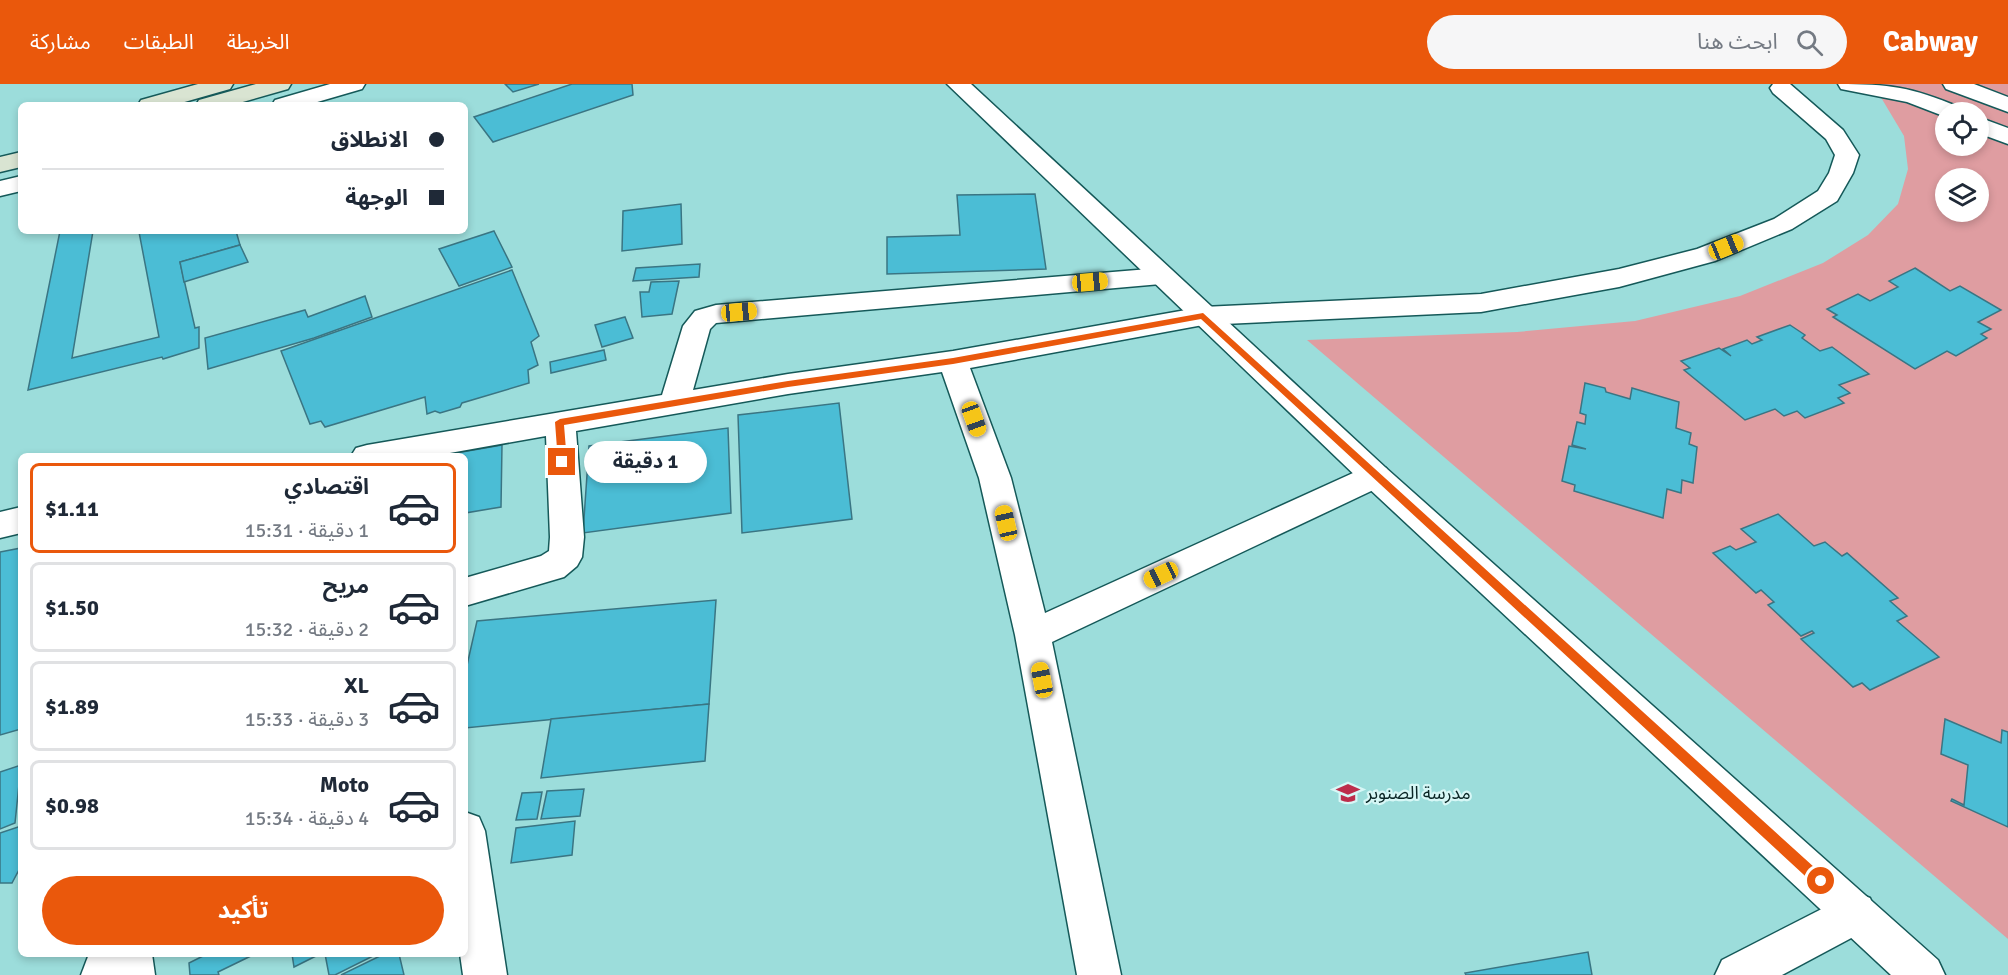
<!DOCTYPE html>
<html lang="ar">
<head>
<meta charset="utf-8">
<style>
	:root { --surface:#fff; --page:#f6f6f7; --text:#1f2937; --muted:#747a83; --line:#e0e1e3; --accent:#ea580c }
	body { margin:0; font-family:Signika,"Noto Sans Arabic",sans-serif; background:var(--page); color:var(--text); direction:rtl; height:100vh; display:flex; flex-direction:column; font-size:22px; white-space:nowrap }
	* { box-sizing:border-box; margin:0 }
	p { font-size:20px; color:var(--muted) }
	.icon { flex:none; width:33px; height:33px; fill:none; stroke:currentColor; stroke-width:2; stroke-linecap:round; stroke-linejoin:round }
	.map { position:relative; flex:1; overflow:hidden; direction:ltr }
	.sheet { position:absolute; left:18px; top:369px; width:450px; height:504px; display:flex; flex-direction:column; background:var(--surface); border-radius:9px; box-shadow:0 3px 9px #0003; direction:rtl }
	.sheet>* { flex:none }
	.hud { position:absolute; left:18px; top:18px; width:450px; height:132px; border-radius:9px; box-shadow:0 3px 9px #0003; direction:rtl; display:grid; align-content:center; height:132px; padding:0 24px; background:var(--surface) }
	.controls { position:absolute; left:1935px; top:18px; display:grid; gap:12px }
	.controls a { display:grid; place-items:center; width:54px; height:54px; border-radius:50%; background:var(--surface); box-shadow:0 3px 9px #0003; font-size:30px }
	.end { position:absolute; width:27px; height:27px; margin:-14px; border:8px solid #ea580c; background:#fff; box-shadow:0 0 0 3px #fff }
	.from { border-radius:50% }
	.bubble { position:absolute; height:42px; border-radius:21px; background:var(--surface); box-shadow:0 3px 9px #0003; font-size:20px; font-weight:700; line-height:42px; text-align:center; direction:rtl }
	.car { position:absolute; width:18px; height:36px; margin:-18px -9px; border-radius:8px; box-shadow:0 0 4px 2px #0007; background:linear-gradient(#f5c518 24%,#345 0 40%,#f5c518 0 76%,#345 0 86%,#f5c518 0) }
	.hud b { display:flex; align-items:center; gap:21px; height:57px; font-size:22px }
	.hud b+b { border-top:2px solid var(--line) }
	.hud i { width:15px; height:15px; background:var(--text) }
	ul { padding:10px 0 0; list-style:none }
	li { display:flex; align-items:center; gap:18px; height:90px; margin:0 12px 9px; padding:0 12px; border:3px solid var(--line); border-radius:9px }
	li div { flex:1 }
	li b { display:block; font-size:22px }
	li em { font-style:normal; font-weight:700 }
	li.selected { border-color:var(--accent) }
	li>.icon { width:54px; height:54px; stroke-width:1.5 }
	.button { display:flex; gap:12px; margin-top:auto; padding:12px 24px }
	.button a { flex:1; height:69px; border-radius:36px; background:var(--accent); color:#fff; font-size:24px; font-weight:700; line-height:69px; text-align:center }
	header { display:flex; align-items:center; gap:36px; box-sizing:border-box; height:84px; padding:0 30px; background:var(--accent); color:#fff }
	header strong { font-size:28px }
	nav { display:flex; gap:33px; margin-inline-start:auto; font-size:21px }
	.search { width:420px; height:54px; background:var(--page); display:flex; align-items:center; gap:15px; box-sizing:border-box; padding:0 21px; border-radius:33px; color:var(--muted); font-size:22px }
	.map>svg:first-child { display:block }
</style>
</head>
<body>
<header>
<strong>Cabway</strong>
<div class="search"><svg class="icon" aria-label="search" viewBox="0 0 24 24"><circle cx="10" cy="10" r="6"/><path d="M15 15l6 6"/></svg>ابحث هنا</div>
<nav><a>الخريطة</a><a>الطبقات</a><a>مشاركة</a></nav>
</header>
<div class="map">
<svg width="2008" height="891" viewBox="0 0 2008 891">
	<rect width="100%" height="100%" fill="#9cdddb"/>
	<path fill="#df9da1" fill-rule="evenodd" d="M1873 0H2008V855L1307 256 1517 248 1635 237 1740 212 1823 179 1868 151 1898 120 1908 85 1904 52ZM1946 28H1978V62H1946ZM1946 94H1978V128H1946Z"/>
	<g fill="#4bbdd5" stroke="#3a7583" stroke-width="1.5">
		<path d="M505 0H539L513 8Z"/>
		<path d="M572 0H632L633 11 493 58 474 33Z"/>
		<path d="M1035 110 1046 185 887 190V153L960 151 957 111Z"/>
		<path d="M681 120 682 160 622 167 623 127Z"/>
		<path d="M60 147H93L72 274 159 253 139 148 236 147 240 161 180 178 195 244 199 243V264L163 275 162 273 28 306Z"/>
		<path d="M494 147 512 183 459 202 439 165Z"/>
		<path d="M240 161 248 178 184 198 180 178Z"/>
		<path d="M700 180 699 193 633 197 636 184Z"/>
		<path d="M1915 184 1950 207 1960 202 2001 226 1978 238 1991 245 1981 250 1987 254 1956 272 1947 267 1915 285 1833 233 1837 231 1827 225 1858 210 1870 217 1898 203 1889 197Z"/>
		<path d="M512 186 539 252 531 258 538 281 528 286 529 299 462 319 460 323 440 329 435 327 427 330 425 313 325 343 321 337 310 340 281 267Z"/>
		<path d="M679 197 672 230 642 233 640 208H649L651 198Z"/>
		<path d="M365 212 372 233 314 254 208 285 205 254 305 226 308 233Z"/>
		<path d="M625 233 633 254 602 263 595 241Z"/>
		<path d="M1790 241 1805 251 1802 254 1820 267 1832 263 1869 290 1839 301 1850 309 1838 314 1844 319 1805 334 1797 327 1784 332 1775 325 1745 336 1684 286 1690 284 1681 277 1719 264 1731 272 1723 265 1747 256 1752 260 1762 256 1757 253Z"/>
		<path d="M604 266 606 276 551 289 550 278Z"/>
		<path d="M1585 299 1605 304 1606 308 1630 315 1632 304 1679 318 1676 344 1691 349 1689 360 1697 363 1693 399 1682 396 1681 409 1667 405 1663 434 1574 407 1575 401 1562 397 1569 362 1586 365 1572 361 1577 338 1585 340 1586 331 1580 329Z"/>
		<path d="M839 319 852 435 742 449 738 331Z"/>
		<path d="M728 344 731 429 583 449 589 362Z"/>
		<path d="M502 361 501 423 465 429V372H439Z"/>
		<path d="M1778 430 1814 462 1825 458 1842 472 1847 469 1898 514 1890 517 1907 532 1897 537 1939 573 1870 606 1862 599 1853 603 1801 555 1814 549 1812 547 1801 552 1768 521 1774 518 1761 506 1756 509 1713 469 1730 462 1736 466 1756 458 1741 445Z"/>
		<path d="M21 464V645L0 651V468Z"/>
		<path d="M716 516 709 620 465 644V590L477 537Z"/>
		<path d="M709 620 705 677 541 694 551 635Z"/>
		<path d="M1945 635 2001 659 2002 646 2008 648V743L1951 717 1952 715 1964 721 1968 681 1941 670Z"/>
		<path d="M21 681 15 739 0 745V688Z"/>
		<path d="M584 705 580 732 541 735 547 707Z"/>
		<path d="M542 708 537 735 516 736 522 709Z"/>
		<path d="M575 737 572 771 511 779 516 744Z"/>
		<path d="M21 742V782L12 799H0V749Z"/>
		<path d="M1588 868 1592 891H1466L1465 889Z"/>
		<path d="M207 870H255L218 888 219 891H190L189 879Z"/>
		<path d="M292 870H320L294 883Z"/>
		<path d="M325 870H377L335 891H329Z"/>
		<path d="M384 870H399L404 891H341Z"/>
	</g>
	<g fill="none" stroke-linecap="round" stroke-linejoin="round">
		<g stroke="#155959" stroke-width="3">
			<g id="minor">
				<path d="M330 0H365L362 5 307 21H272L275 16Z"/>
				<path d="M1773 0H1790L1843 46 1859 71 1853 89 1837 117 1792 145 1715 177 1619 203 1481 228 1203 241 970 284 1011 394 1045 529 1364 384 1375 380 1386 384 1391 392 1386 400 1052 558 1121 891H1077L1015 551 979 394 942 288 788 310 576 347 584 453 582 473 577 482 564 493 465 522V494L541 472 549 467 550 453 546 352 433 372H351L356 364 367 361 662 311 683 242 695 227 716 221 1161 184 1170 186 1174 192 1170 198 1161 200 716 239 710 245 693 306 788 290 953 267 1203 223 1481 210 1619 185 1697 165 1774 135 1818 107 1829 89 1835 71 1826 55 1773 9 1770 4Z"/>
				<path d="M1838 0C1890 0 1911 3 1959 23L1962 28H1946V33L1907 18 1841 5Z"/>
				<path d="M1943 0H1974L2008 13V28L1946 5Z"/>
				<path d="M1978 33 2008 44V60L1978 49Z"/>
				<path d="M21 92V107L0 112V97Z"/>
				<path d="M21 423V449L0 454V428Z"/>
				<path d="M465 728 479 733 485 747 507 891H463L460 870H465Z"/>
				<path d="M1855 808 1870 814 1876 829 1870 844 1782 891H1715L1722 876Z"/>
				<path d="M89 870H152L155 891H81Z"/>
			</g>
		</g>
		<g stroke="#155959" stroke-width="3">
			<path id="tertiary" d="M947 0H971L1386 384 1938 876 1945 891H1891L1364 400Z"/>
		</g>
		<g stroke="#155959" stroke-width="3">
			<g id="secondary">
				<path d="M198 0H233L230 5 174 21H138L141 16Z"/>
				<path d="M256 0H291L288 5 232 21H196L199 16Z"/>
				<path d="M21 68V83L0 88V73Z"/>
			</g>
		</g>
		<use href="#minor" fill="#fff" fill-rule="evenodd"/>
		<use href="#tertiary" fill="#fff" fill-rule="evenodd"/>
		<use href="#secondary" fill="#d9e4d2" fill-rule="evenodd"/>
	</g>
	<path fill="#ea580c" d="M1203 229 1825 793V802H1816L1201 235 953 280 788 303 564 341 567 378 562 382 558 378 555 338 560 335 788 297 953 274Z"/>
	<defs>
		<g id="school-bare" transform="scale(1.8)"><path d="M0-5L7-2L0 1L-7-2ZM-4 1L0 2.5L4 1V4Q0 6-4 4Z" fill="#bd2d4b" stroke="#d7f7f6" stroke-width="2.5" paint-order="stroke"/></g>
	</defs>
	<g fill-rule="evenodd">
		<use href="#school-bare" x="1348" y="709"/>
	</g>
	<g text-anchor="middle" stroke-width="4.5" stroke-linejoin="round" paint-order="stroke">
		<g font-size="18" fill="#0a2525" stroke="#d7f7f6" text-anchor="start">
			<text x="1366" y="715">مدرسة الصنوبر</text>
		</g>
	</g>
</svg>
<div class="controls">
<a><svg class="icon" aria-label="locate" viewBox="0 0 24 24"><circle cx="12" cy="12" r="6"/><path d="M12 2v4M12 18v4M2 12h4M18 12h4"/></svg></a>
<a><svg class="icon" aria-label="layers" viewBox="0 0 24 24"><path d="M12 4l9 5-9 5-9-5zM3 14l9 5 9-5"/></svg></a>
</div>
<i class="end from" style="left:1821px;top:797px"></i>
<i class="end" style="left:562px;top:378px"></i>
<div class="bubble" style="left:584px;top:357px;width:123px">1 دقيقة</div>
<i class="car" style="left:1726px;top:163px;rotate:68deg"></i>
<i class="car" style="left:1090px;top:198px;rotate:85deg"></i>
<i class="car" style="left:739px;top:228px;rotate:85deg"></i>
<i class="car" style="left:974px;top:335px;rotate:160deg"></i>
<i class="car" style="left:1006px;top:439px;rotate:347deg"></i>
<i class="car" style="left:1161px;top:491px;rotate:245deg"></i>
<i class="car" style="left:1042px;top:596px;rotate:349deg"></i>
<div class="hud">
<b><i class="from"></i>الانطلاق</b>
<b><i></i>الوجهة</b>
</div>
<section class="sheet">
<ul>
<li class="selected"><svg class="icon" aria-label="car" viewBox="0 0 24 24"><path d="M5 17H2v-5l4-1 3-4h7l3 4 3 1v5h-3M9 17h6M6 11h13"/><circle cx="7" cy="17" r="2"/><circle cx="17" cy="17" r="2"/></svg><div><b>اقتصادي</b><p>1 دقيقة · 15:31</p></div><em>$1.11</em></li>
<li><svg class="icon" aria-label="car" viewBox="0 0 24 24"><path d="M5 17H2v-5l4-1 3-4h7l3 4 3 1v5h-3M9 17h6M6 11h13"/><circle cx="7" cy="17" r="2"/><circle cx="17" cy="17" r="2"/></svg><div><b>مريح</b><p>2 دقيقة · 15:32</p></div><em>$1.50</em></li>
<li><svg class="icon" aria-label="car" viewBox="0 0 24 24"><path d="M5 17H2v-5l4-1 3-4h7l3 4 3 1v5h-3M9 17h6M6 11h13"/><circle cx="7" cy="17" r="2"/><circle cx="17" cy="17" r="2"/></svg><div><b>XL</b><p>3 دقيقة · 15:33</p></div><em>$1.89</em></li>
<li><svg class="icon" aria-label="car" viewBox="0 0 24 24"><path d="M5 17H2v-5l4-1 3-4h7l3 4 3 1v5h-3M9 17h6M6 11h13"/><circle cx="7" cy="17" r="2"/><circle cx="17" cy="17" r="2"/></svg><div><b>Moto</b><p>4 دقيقة · 15:34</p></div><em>$0.98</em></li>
</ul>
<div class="button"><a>تأكيد</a></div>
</section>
</div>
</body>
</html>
